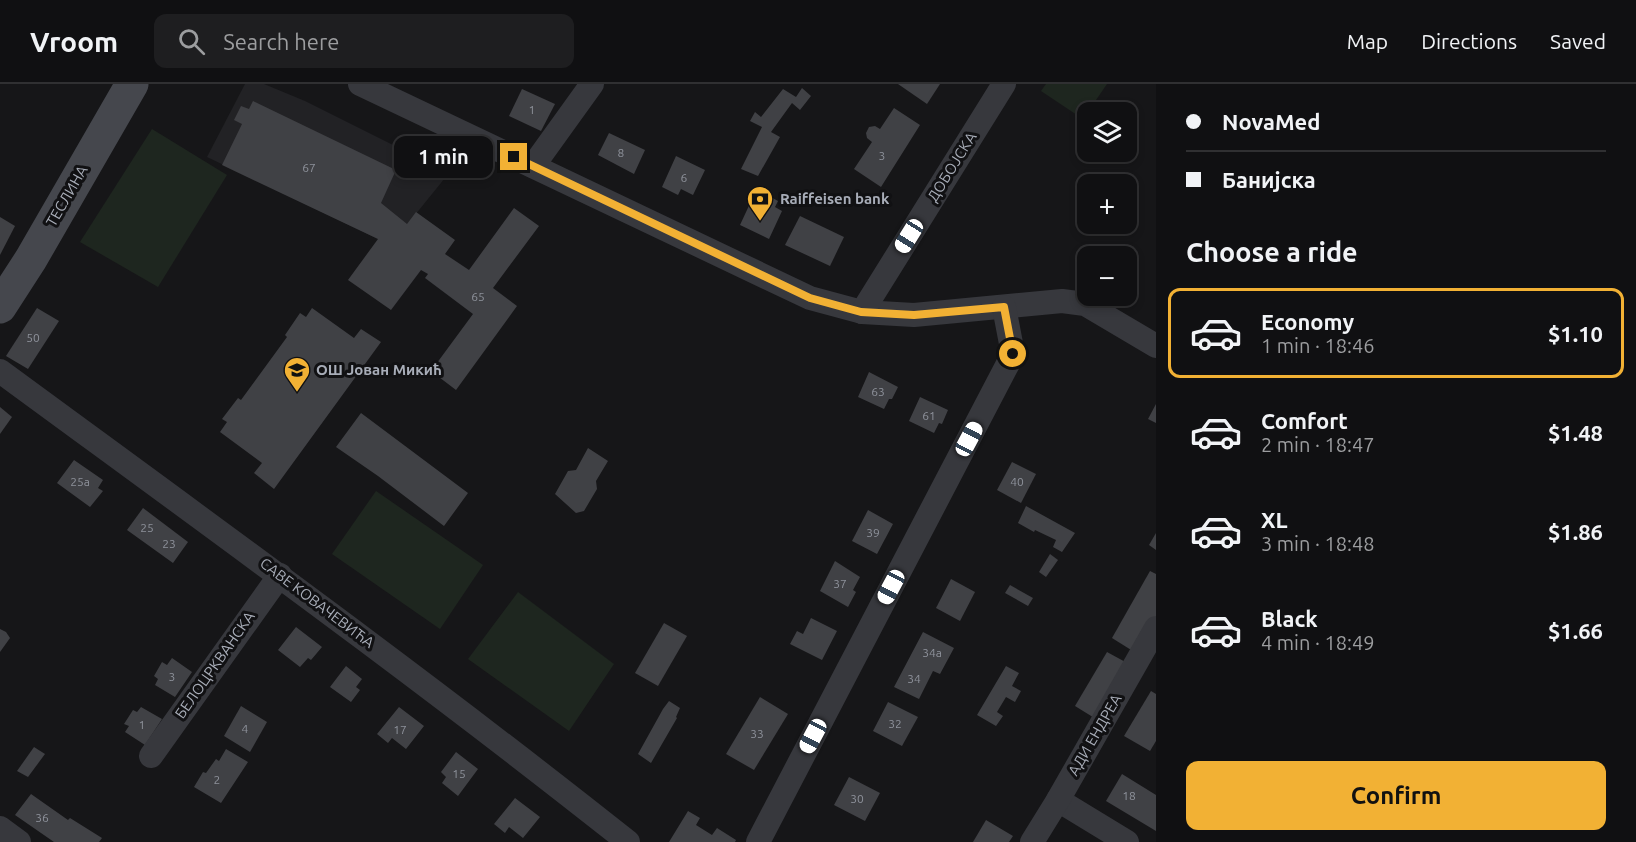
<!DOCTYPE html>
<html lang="en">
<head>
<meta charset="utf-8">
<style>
	:root { --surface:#101012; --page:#1e1e20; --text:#f1f3f6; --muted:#9c9d9f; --line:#303032; --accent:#f2b134 }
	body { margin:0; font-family:Ubuntu,sans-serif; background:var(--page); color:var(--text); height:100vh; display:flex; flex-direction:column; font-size:22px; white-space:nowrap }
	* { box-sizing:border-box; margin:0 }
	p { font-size:20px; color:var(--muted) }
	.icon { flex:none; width:33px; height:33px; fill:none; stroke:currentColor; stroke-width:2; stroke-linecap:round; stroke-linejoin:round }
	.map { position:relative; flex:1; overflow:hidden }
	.panel { display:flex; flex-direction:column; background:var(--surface); width:480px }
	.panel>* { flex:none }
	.hud { display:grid; align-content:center; height:132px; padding:0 30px; background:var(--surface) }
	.buttons { position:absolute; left:1077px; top:18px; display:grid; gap:12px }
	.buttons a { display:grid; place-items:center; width:60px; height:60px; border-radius:12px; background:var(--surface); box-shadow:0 3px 9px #0003,0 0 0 2px var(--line); font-size:30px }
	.end { position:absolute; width:27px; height:27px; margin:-14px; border:8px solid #f2b134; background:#111; box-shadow:0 0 0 3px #111 }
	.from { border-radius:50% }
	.bubble { position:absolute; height:42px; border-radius:12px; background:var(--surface); box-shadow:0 3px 9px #0003,0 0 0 2px var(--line); font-size:20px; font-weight:600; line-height:42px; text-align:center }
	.car { position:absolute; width:18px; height:36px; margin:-18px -9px; border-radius:8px; box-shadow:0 0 4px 2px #0007; background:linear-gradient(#fff 24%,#345 0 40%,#fff 0 76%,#345 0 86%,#fff 0) }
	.hud b { display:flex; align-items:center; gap:21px; height:57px; font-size:22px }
	.hud b+b { border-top:2px solid var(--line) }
	.hud i { width:15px; height:15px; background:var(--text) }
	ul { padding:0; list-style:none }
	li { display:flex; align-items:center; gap:18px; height:90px; margin:0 12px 9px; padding:0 18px; border:3px solid transparent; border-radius:12px }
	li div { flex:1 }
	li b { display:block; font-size:22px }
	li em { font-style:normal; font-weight:600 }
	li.current { border-color:var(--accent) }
	li>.icon { width:54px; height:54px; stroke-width:1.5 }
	h2 { padding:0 30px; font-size:27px; line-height:72px }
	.primary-button { display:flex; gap:12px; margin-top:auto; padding:12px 30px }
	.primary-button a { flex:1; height:69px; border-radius:12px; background:var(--accent); color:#111; font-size:24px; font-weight:600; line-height:69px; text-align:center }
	header { display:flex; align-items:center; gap:36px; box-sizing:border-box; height:84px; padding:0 30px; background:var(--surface); border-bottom:2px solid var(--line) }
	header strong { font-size:28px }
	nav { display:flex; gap:33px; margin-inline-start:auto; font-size:21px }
	.search { width:420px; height:54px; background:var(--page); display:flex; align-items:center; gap:15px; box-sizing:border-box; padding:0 21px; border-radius:12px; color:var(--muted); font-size:22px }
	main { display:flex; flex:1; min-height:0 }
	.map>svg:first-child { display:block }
</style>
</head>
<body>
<header>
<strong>Vroom</strong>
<div class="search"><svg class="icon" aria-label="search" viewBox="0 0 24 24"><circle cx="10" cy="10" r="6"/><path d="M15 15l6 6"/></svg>Search here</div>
<nav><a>Map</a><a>Directions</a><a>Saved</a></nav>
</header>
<main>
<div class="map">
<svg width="1156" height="758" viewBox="0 0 1156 758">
	<rect width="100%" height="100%" fill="#161618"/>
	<path fill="#222225" d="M245 0H264L305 17 449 89 398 152 378 155 207 73Z"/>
	<g fill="#1e261f">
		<path d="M1046 0H1107L1083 35 1041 7Z"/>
		<path d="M152 45 227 91 158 203 80 158Z"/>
		<path d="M376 407 483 481 440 545 332 470Z"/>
		<path d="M518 508 614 580 569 647 468 575Z"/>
	</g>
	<g fill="#404145">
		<path d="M898 0H940L927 20Z"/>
		<path d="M802 4 811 12 800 26 792 19 771 48 780 53 758 92 741 85 762 43 750 37 755 28 761 33 783 5 796 13Z"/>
		<path d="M522 5 555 20 541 47 509 32Z"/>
		<path d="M253 17 396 86 381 119 407 140 416 128 455 156 445 170 469 186 514 124 539 142 493 204 517 222 456 306 431 287 473 230 425 194 428 190 421 186 391 226 348 196 378 155 222 81 242 40 234 36 241 22 249 25Z"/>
		<path d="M894 24 920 41 881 103 854 85 872 58 867 54 866 49 869 43 875 42 880 45Z"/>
		<path d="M609 49 645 66 634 90 598 71Z"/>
		<path d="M676 72 705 86 693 111 681 105 678 111 662 103Z"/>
		<path d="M769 112 778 117 775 123 782 127 769 155 740 141 753 113 766 119Z"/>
		<path d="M800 132 844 153 830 182 785 161Z"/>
		<path d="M0 133 15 142 0 171Z"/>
		<path d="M37 224 59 237 28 285 6 272Z"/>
		<path d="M312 224 354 254 361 245 381 258 274 405 254 389 262 379 220 348 227 338 222 335 238 314 241 316 287 253 285 251 300 229 306 233Z"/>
		<path d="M869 288 898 303 892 315H889L884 325 858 313Z"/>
		<path d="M920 313 948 326 942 340 939 339 934 349 909 337Z"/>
		<path d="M1156 320V339L1148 335Z"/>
		<path d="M0 323 12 333 0 350Z"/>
		<path d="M361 329 468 409 444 442 378 392 336 363Z"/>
		<path d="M588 364 608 377 596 397 597 405 584 427 576 429 555 410 568 387 576 386Z"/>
		<path d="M74 376 103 396 98 404 103 407 90 423 57 399Z"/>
		<path d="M1012 378 1036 390 1021 419 997 406Z"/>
		<path d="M1026 422 1075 449 1062 468 1053 463 1056 456 1035 446 1034 448 1018 439Z"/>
		<path d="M143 424 188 458 173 479 127 446Z"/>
		<path d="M868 426 893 440 877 470 852 457Z"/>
		<path d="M1156 449V466L1149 461Z"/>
		<path d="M1050 470 1058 476 1046 493 1039 488Z"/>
		<path d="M835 477 860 493 853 506 856 508 848 523 820 507Z"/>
		<path d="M1150 487 1156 490V535L1136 569 1112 554Z"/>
		<path d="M951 495 975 508 960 537 936 524Z"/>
		<path d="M1010 501 1033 514 1028 522 1005 509Z"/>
		<path d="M811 534 837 547 822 576 790 560 797 547 803 550Z"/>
		<path d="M664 539 687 552 658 602 635 589Z"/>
		<path d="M296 543 322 563 311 576 308 574 300 583 278 566Z"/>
		<path d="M0 545 6 548 10 554 0 568Z"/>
		<path d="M923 548 954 564 940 590 933 587 919 615 894 603Z"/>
		<path d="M1107 568 1129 580 1096 635 1075 622Z"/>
		<path d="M172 574 192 588 175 613 155 601 158 595 154 592 162 578 167 581Z"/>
		<path d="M346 582 362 595 356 603 360 606 351 618 330 603Z"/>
		<path d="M1006 582 1019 589 1012 602 1021 607 1015 618 1006 613 997 628 1003 632 996 642 977 631Z"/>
		<path d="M1151 607 1156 610V657L1150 667 1124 652Z"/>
		<path d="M760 613 788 630 754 686 726 670Z"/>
		<path d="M669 617 680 624 676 633 677 634 651 679 638 670 663 625Z"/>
		<path d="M888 618 918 633 902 662 873 647Z"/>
		<path d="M241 622 267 638 250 668 224 652Z"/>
		<path d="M141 623 162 635 145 661 125 648 129 642 124 640 133 626 137 628Z"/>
		<path d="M399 623 424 642 406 665 392 654 388 659 377 650Z"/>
		<path d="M34 663 45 670 28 693 17 687Z"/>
		<path d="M226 665 248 678 221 719 194 703 203 688 206 689 216 675 219 677Z"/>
		<path d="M456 668 478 685 458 712 442 699 446 693 441 688Z"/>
		<path d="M1122 690 1156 711V747L1106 717Z"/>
		<path d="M849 693 880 709 865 737 834 721Z"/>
		<path d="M31 710 68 736 70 734 102 754 99 758H54L15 731Z"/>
		<path d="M515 714 540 733 523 754 509 743 505 749 494 740Z"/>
		<path d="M688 727 700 734 696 741 712 751 717 744 736 756 735 758H669Z"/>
		<path d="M986 736 1013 752 1009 758H973Z"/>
	</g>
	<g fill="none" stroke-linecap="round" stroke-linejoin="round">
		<g stroke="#37383d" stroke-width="24">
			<path d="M360 0 810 214 862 228 914 231 1062 217 1085 220 1156 262"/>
			<path d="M533 82 592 0"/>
			<path d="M862 228 1004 0"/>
			<path d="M0 287C211 442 423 595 628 758"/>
			<path d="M151 672 280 491"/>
			<path d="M1058 716 1127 758"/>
			<path d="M0 744 19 758"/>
			<path d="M758 758 1013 270 1004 223"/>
			<path d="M1032 758 1058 716 1156 544"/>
		</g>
		<path stroke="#45474d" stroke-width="33" d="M0 223 31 175 132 0"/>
	</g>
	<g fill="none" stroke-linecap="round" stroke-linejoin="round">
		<path stroke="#f2b134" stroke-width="8" d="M514 73 810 214 861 228 914 231 1004 223 1013 270"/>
	</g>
	<defs>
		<g id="bank-pin" transform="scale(1.35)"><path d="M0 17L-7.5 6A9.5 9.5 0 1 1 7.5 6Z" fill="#f2b134" stroke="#111113"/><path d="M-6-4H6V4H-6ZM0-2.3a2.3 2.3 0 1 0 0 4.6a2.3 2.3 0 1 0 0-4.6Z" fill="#111"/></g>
		<g id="school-pin" transform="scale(1.35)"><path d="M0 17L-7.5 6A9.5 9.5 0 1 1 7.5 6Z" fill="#f2b134" stroke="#111113"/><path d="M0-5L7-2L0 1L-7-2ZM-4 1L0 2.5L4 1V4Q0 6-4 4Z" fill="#111"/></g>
	</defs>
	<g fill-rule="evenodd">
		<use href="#bank-pin" x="760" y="115"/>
		<use href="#school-pin" x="297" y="286"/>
	</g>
	<g text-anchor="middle" stroke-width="6" stroke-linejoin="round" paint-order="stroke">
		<g font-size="12" fill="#8e929b">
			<text x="532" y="30">1</text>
			<text x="621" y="73">8</text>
			<text x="882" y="76">3</text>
			<text x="309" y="88">67</text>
			<text x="684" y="98">6</text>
			<text x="478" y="217">65</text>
			<text x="33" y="258">50</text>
			<text x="878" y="312">63</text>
			<text x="929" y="336">61</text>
			<text x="80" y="402">25a</text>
			<text x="1017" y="402">40</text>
			<text x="147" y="448">25</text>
			<text x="873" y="453">39</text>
			<text x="169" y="464">23</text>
			<text x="840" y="504">37</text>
			<text x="932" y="573">34a</text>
			<text x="172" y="597">3</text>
			<text x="914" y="599">34</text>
			<text x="895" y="644">32</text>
			<text x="142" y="645">1</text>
			<text x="245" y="649">4</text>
			<text x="400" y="650">17</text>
			<text x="757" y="654">33</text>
			<text x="459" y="694">15</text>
			<text x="217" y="700">2</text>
			<text x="1129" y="716">18</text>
			<text x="857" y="719">30</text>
			<text x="42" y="738">36</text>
		</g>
		<g font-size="15" fill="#a8adb8" stroke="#111113">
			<text transform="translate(952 83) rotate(-58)" y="5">ДОБОЈСКА</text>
			<text transform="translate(67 112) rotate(-60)" y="5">ТЕСЛИНА</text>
			<text transform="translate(317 519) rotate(37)" y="5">САВЕ КОВАЧЕВИЋА</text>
			<text transform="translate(215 581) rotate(-55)" y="5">БЕЛОЦРКВАНСКА</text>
			<text transform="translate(1095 651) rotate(-60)" y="5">АДИ ЕНДРЕА</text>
		</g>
		<g font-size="15" font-weight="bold" fill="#a8adb8" stroke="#111113" text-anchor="start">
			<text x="780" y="120">Raiffeisen bank</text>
			<text x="316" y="291">ОШ Јован Микић</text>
		</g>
	</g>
</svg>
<div class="buttons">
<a><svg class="icon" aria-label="layers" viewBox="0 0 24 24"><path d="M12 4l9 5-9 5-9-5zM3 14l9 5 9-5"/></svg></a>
<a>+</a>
<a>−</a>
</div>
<i class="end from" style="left:1013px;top:270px"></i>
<i class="end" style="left:514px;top:73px"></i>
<div class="bubble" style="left:394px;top:52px;width:99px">1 min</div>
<i class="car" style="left:909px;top:152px;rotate:212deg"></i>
<i class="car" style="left:969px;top:355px;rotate:28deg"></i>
<i class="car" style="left:891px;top:503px;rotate:208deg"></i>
<i class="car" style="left:813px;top:652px;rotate:208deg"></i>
</div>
<section class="panel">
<div class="hud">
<b><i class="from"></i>NovaMed</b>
<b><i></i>Банијска</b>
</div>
<h2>Choose a ride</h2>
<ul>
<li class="current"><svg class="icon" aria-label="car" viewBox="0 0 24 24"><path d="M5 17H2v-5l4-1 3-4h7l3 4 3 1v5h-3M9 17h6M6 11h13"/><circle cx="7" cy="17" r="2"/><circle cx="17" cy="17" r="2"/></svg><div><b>Economy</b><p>1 min · 18:46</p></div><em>$1.10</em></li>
<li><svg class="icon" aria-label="car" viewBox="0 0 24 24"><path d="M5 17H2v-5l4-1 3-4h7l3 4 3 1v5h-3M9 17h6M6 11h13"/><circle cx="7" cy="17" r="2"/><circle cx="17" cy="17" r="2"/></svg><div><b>Comfort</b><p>2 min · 18:47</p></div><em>$1.48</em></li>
<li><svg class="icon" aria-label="car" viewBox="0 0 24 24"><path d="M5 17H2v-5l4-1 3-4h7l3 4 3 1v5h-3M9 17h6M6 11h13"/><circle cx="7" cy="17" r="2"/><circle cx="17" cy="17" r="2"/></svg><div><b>XL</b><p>3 min · 18:48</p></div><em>$1.86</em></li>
<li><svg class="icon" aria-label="car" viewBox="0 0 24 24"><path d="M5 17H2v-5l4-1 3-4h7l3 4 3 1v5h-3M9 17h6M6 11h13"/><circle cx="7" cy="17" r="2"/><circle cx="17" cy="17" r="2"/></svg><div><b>Black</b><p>4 min · 18:49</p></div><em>$1.66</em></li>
</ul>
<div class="primary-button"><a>Confirm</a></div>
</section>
</main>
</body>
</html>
